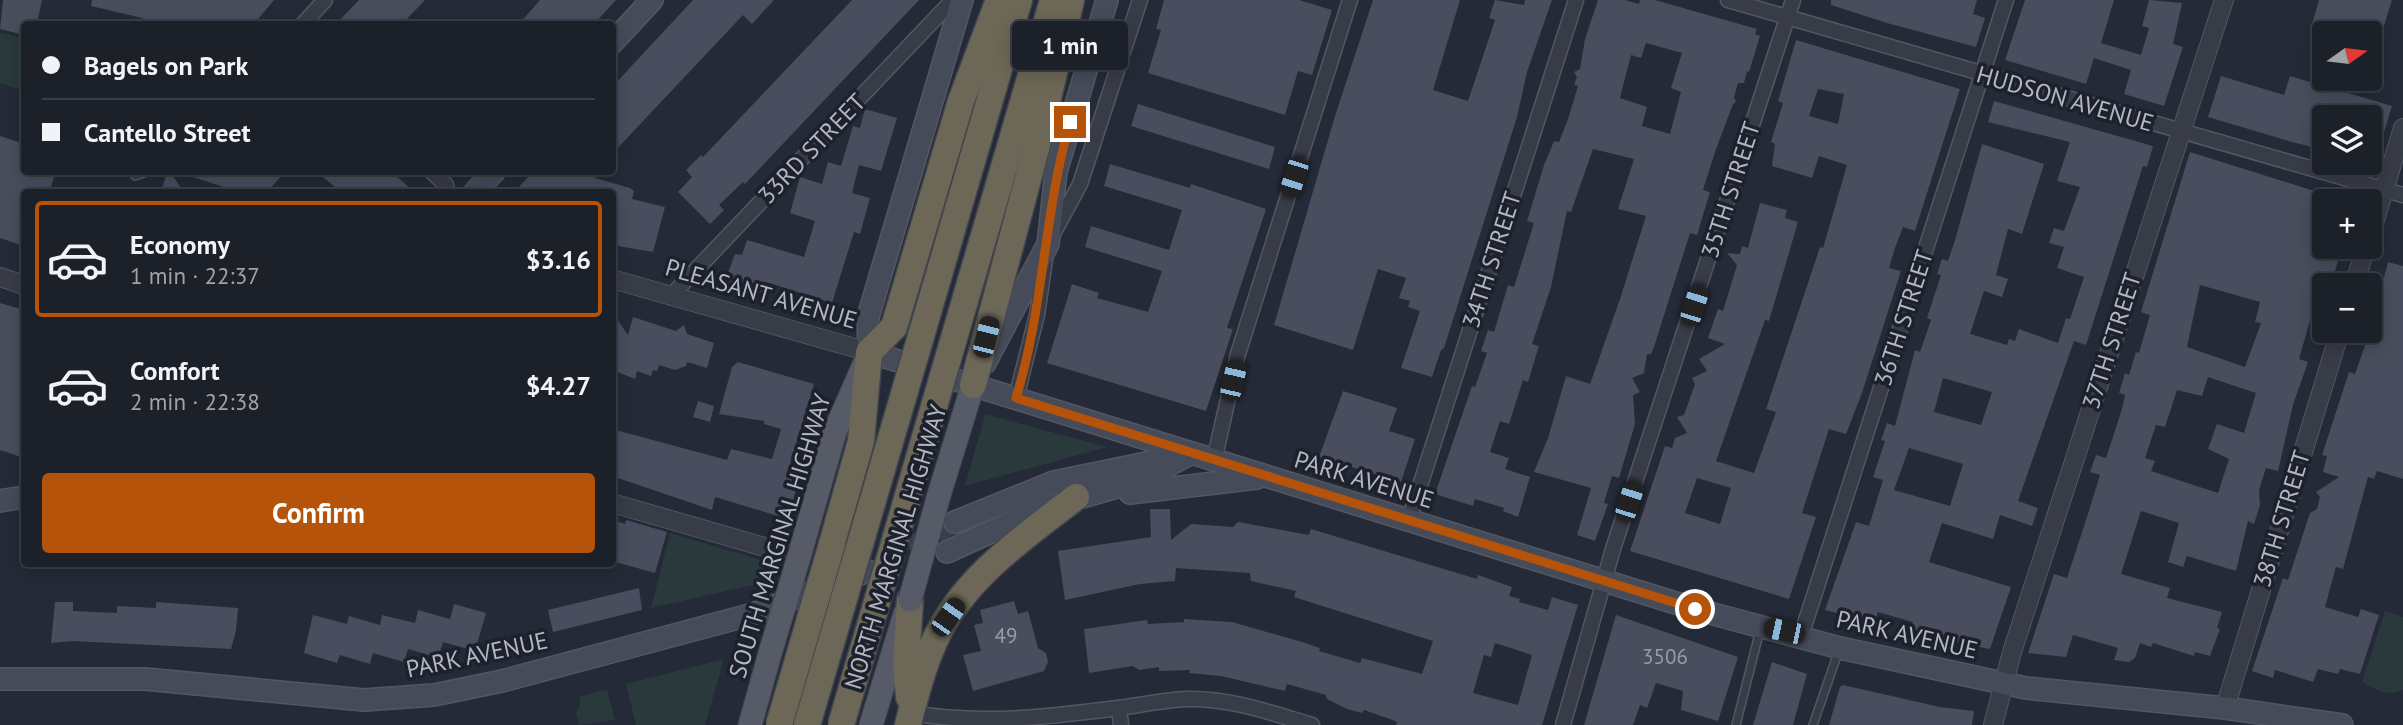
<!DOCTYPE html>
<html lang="en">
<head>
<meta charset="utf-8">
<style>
	:root { --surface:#1b2029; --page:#242831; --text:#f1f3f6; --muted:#a0a3a8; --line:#393e46; --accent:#b45309 }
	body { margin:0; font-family:"PT Sans",sans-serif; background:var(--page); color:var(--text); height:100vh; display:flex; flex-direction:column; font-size:26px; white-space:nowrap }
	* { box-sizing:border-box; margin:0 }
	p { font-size:23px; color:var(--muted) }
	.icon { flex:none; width:38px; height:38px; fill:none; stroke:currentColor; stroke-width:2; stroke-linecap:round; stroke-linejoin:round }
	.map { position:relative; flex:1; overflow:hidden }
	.panel { position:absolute; left:21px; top:189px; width:595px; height:378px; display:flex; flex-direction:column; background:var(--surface); border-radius:7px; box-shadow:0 4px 18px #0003,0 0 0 2px var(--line) }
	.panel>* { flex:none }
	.guide { position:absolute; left:21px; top:21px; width:595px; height:154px; border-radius:7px; box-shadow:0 4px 18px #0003,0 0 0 2px var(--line); display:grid; align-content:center; height:154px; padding:0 21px; background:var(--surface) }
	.needle { width:46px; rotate:76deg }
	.fabs { position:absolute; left:2312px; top:21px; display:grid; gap:14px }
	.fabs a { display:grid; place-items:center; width:70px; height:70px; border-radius:7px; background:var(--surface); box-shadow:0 4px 18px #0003,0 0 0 2px var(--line); font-size:35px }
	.end { position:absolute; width:32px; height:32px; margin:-16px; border:9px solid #b45309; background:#fff; box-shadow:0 0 0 4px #fff }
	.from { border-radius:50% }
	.bubble { position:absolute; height:49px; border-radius:7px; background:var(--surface); box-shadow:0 4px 18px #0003,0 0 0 2px var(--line); font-size:23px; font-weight:600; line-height:49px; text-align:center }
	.car { position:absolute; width:21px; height:42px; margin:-21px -10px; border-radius:9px; box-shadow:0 0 5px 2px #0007; background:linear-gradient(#222 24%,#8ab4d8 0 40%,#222 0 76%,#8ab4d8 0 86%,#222 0) }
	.guide b { display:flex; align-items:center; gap:24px; height:66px; font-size:26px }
	.guide b+b { border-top:2px solid var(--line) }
	.guide i { width:18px; height:18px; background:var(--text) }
	ul { padding:12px 0 0; list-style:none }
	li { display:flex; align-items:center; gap:21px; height:116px; margin:0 14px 10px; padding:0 7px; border:4px solid transparent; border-radius:7px }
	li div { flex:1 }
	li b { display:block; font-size:26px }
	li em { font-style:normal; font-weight:600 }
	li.active { border-color:var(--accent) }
	li>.icon { width:63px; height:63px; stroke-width:1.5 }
	.button { display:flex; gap:14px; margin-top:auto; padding:14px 21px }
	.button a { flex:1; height:80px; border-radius:7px; background:var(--accent); color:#fff; font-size:28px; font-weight:600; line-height:80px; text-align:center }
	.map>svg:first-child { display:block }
</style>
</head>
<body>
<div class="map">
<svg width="2403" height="725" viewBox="0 0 2403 725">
	<rect width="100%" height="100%" fill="#242a37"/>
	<g fill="#2a393c">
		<path d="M0 33 24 38V91L0 83Z"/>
		<path d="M985 414 1107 447 965 486Z"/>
		<path d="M670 533 767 562 762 583 651 608Z"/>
		<path d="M2385 611 2403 617V690C2388 697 2375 690 2362 682Z"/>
		<path d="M724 659 705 725H636L626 684Z"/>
		<path d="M607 689 615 720 579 725 576 713 580 704 579 697Z"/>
	</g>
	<g fill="#494d5d" fill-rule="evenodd">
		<path d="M3 0H42L37 24H24V35L0 29Z"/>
		<path d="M92 0H274L254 24H149L142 18 91 6Z"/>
		<path d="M359 0H425L402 24H336Z"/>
		<path d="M540 0H616L594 24H519Z"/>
		<path d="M693 0H774L752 24 743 15 612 154V87Z"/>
		<path d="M852 0H919L745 184 743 182 719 205 724 210 710 224 678 192 692 177 686 170 701 155 703 157Z"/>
		<path d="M1164 0H1299L1332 10 1312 75 1298 71 1285 115 1148 73 1161 30 1156 29Z"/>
		<path d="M1373 0H1460L1433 90 1468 101 1495 20 1489 18 1495 0 1524 5 1525 0H1552L1527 72 1517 117 1444 348 1441 350 1432 377 1401 368 1420 311 1408 307 1410 301 1399 298 1406 278 1378 269 1353 350 1274 325 1335 116Z"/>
		<path d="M1598 0H1625L1639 4 1640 0H1655L1757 29 1755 34 1760 36 1749 72 1747 71 1744 83H1738L1734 97 1736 102 1733 104 1716 149 1703 190 1710 192 1697 235 1690 233 1653 350 1651 354H1647L1644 373 1632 378 1640 392 1633 395 1635 424 1619 478 1612 476 1604 503 1608 504 1595 541 1577 535 1591 488 1534 472 1548 438 1566 376 1590 384 1620 299 1646 216 1618 209 1634 159 1593 149 1571 212 1567 211 1551 287 1532 344 1539 346 1528 382 1523 380 1509 424 1500 421 1490 452 1509 458 1505 469 1530 477 1518 517 1503 511 1504 508 1475 499 1473 506 1435 494 1472 386 1475 387 1487 353 1481 351 1488 330 1494 332 1508 285 1514 287 1534 223 1527 221 1544 165 1554 141 1559 142 1568 119 1578 86 1574 85 1577 77 1574 72 1580 69 1585 39ZM1646 43 1682 53 1671 88 1681 92 1670 134 1642 126 1647 107 1620 98 1631 55 1641 58Z"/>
		<path d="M1831 0H1977L1973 14 1985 18 1976 47 1887 23 1831 5Z"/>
		<path d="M2025 0H2114L2101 43 2141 55 2149 28 2142 26 2149 0 2182 3 2173 44 2183 47 2164 106 2124 94 2131 70 2094 58 2086 84 2005 60Z"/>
		<path d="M2319 0H2392L2373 61H2370V33H2342L2312 24Z"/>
		<path d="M1796 40 1960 89 1915 231 1903 227 1895 248 1889 268 1901 271 1862 393 1846 434 1829 429 1802 513 1816 517 1789 599 1630 551 1665 446 1672 448 1675 438 1687 433 1677 417 1684 415 1695 384 1692 378 1707 371 1699 359 1725 344 1708 338 1718 309 1723 311 1737 265 1727 253 1740 254 1742 246 1748 248 1760 203 1787 210 1785 218 1798 222 1769 321 1765 320 1716 461 1754 473 1776 412 1766 409 1820 247 1823 248 1847 165 1819 156 1812 178 1772 166 1775 144 1771 142 1783 103 1778 101ZM1818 89 1844 94 1838 124 1809 116ZM1697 478 1731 488 1720 524 1685 513Z"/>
		<path d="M2221 76 2284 95 2290 76 2392 106 2373 169 2370 168V117H2324V150L2292 142 2208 117Z"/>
		<path d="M1994 101 2153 146 2147 167 2143 166 2086 345 2074 341 2018 501 2038 508 2032 526 2000 515 1993 539 1942 523 1929 562 2011 587 1990 649 1909 634 1913 622 1878 612 1874 623 1825 610 1856 522 1869 526 1883 480 1873 477 1885 441 1881 440 1887 423 1895 426 1915 350 1920 352 1931 320 1927 318 1941 275 1937 274 1942 259 1948 261 1955 240 1982 144 2044 164 2022 234 2008 229 1996 275 2008 279 2002 297 1984 291 1970 334 2007 345 2009 339 2015 341 2019 329 2058 343 2066 318 2070 319 2084 277 2057 268 2064 247 2049 243 2054 228 2064 231 2080 187 2057 181 2070 142 1988 122ZM1943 378 1992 392 1981 425 1934 412ZM1909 448 1963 464 1950 506 1894 490Z"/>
		<path d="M1138 104 1275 147 1269 169 1131 126Z"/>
		<path d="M865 109 897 118 881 171 859 165 852 193 870 198 860 234 854 232 832 303 766 282 762 294 725 281 735 254 742 255 747 240 804 257 815 221 790 213 800 177 822 184 828 162 841 166 853 126 860 128Z"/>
		<path d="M0 136 22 143 24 172H56L49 192H24V246L0 238Z"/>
		<path d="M2190 152 2324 194V247H2342L2331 285H2324L2321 320 2311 317 2299 359 2308 362 2293 405 2278 471 2266 468 2259 490 2260 505 2254 524 2248 521 2236 571 2187 556 2183 567 2168 562 2179 523 2141 511 2121 574 2170 588 2167 598 2222 612 2217 628 2220 629 2210 656 2195 652 2194 656 2153 643 2151 647 2140 643 2135 658 2129 662 2114 660 2118 648 2073 635 2066 657 2028 653 2054 574 2067 578 2087 517 2100 475 2090 472 2096 455 2106 458 2122 409 2125 395 2119 393 2125 373 2129 375 2136 352 2139 353 2150 315 2141 312ZM2200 285 2260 302 2255 322 2261 323 2245 367 2187 347ZM2208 377 2256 393 2244 433 2217 424 2208 449 2229 459 2218 493 2151 471 2155 461 2145 458 2156 425 2165 427 2177 390 2202 396Z"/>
		<path d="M1110 164 1190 188 1191 184 1266 209 1227 328 1233 329 1206 411 1047 363 1072 284 1099 293 1097 298 1148 312 1162 271 1085 247 1091 226 1169 250 1182 210 1104 186Z"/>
		<path d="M167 172H170L184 192H161Z"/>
		<path d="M185 172H285L267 192H239L184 174Z"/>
		<path d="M317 172H392L414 192H341Z"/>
		<path d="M533 172H601L595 178 630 188 634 191 632 199 665 207 653 252 612 245V192H514Z"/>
		<path d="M2388 262 2403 266V479L2377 471 2374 479 2368 477 2343 569 2336 567 2325 607 2358 617 2361 609 2379 615 2360 674 2340 669 2338 674 2318 669 2313 682 2275 670 2273 678 2252 671 2283 578 2288 580 2310 513 2317 509 2320 497 2316 492 2339 477 2323 472 2327 456 2322 455 2349 372 2355 374 2370 331Z"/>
		<path d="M0 303 24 310V458L0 450Z"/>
		<path d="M612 312 628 335 633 317 676 331 684 325 687 334 714 343 707 368 687 362 686 366 675 370 659 365 657 371 653 370 651 376 637 371 635 379 612 370Z"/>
		<path d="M738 362 814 384 790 464 802 467 788 519 715 497 712 510 612 476V429L727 460 731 449 772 459 781 429 764 424V421L719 414 732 367Z"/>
		<path d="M1343 391 1397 408 1389 431 1415 439 1401 482 1319 457Z"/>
		<path d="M698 401 714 406 710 422 693 417Z"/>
		<path d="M1150 509H1170L1171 540 1191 524 1233 527 1238 522 1309 535 1311 529 1477 579 1478 575 1512 587 1509 596 1520 599 1519 602 1548 610 1552 597 1578 605 1542 725H1396L1397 722 1390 719 1364 710 1362 713 1347 709 1327 699 1326 695 1287 684 1285 691 1221 676 1189 673 1190 670 1159 671V667L1139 670 1133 666 1089 673 1084 629 1147 620 1148 624 1184 622V619L1232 622 1302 642 1320 648 1319 651 1360 663 1362 658 1422 674 1433 641 1294 597 1296 591 1251 581 1250 573 1176 568 1175 581 1140 584 1065 600 1058 551 1151 537ZM1495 643 1532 655 1518 705 1473 693 1484 655 1491 657Z"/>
		<path d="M612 520 625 524 626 520 667 532 655 573 612 561Z"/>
		<path d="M639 588 642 610 553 632 548 610Z"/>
		<path d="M1014 601 1018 614 1028 611 1038 648 1046 653 1048 662 1044 671 973 691 963 655 981 651 974 625 983 623 980 610Z"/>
		<path d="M55 602H73V611L117 613V606L156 608V602L238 608 236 631 231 649 73 641 51 643Z"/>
		<path d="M454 604 486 613 475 651 443 642 438 658 408 649 404 662 373 653 370 664 340 655 337 663 304 653 313 615 347 624 349 616 380 625 382 615 415 623 418 610 450 619Z"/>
		<path d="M1616 615 1738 657 1718 721 1681 710 1683 691 1656 683 1647 708 1640 705 1633 725H1584Z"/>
		<path d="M1772 662 1807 674 1793 725H1753Z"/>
		<path d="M1843 685 1940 707 1974 711 1972 725H1829L1840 687Z"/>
	</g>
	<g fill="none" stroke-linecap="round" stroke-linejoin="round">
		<path stroke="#393f4c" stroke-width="21" stroke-dasharray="21 10" stroke-linecap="butt" d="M882 563 955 522"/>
		<g stroke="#535762" stroke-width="10">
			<g id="service">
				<path d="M135 176 147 172"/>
				<path d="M1736 725 1760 630"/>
				<path d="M1813 725 1839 650"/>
			</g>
		</g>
		<g stroke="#535762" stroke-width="17">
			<g id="minor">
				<path d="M1728 0 2403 195"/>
				<path d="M303 24 325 0"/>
				<path d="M432 172 446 185 448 192"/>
				<path d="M1053 234 1080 184 1140 0"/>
				<path d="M670 297 953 0"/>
				<path d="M1016 398 1037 315 1045 260"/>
				<path d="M1214 461 1238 354 1350 0"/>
				<path d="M1409 520 1576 0"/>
				<path d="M1801 636 2006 0"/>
				<path d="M1119 708 1121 725"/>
				<path d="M911 713C981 725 1048 717 1118 708 1141 705 1164 700 1187 699 1231 698 1271 713 1312 725"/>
				<path d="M1563 725 1613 549 1793 0"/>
			</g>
		</g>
		<g stroke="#535762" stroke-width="20">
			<g id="tertiary">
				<path d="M2370 236 2403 128"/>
				<path d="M0 277 24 285"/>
				<path d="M612 279 869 352"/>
				<path d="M2354 285 2366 247"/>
				<path d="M612 503 799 557"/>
				<path d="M2225 708 2340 331"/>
				<path d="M1993 725 2012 652 2224 0"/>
			</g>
		</g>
		<g stroke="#535762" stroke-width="24">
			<g id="secondary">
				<path d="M612 43 652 0"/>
				<path d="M475 192 494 172"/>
				<path d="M895 360 869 352 868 317 962 0"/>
				<path d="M985 363 1048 244 1056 172 1107 0"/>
				<path d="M953 379 1695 609 1840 648 2026 688 2225 708 2342 725"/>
				<path d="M1130 493 1257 478"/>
				<path d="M0 501 24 497"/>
				<path d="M955 522 1054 482 1166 459"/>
				<path d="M947 552 1041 509 1141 480 1192 453"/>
				<path d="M0 679H145L364 700 434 695 502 681 753 614 868 571"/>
			</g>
		</g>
		<g stroke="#414550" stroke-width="25">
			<g id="primary">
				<path d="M939 495 973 385"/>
				<path d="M799 557 835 431 864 365"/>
				<path d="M750 725 771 650"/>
				<path d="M871 725 905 614"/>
			</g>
		</g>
		<g stroke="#40444f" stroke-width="29">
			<g id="motorway">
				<path d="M921 336 1019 0"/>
				<path d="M952 345 1053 0"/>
				<path d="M973 385 1036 149 1071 0"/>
				<path d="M832 544 861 441 869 352 894 327 961 101 999 0"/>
				<path d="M909 697 906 664 910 600"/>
				<path d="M908 725C915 697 922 669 934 642 963 578 1023 538 1076 497"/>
			</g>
		</g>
		<use href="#service" stroke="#383c47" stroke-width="7"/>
		<use href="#minor" stroke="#383c47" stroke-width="14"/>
		<use href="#tertiary" stroke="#383c47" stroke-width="18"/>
		<use href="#secondary" stroke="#464b5a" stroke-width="21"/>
		<use href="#primary" stroke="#565b67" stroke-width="23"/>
		<use href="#motorway" stroke="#6c6756" stroke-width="26"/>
		<g stroke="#414550" stroke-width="25" stroke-linecap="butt">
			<g id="primary-bridge">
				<path d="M910 600 939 495"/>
				<path d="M771 650 799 557"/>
			</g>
		</g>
		<g stroke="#40444f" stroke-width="29" stroke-linecap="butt">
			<g id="motorway-bridge">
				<path d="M779 725 832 544"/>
				<path d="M807 725 921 336"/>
				<path d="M841 725 952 345"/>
			</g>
		</g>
		<use href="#primary-bridge" stroke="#565b67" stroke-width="23"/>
		<use href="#motorway-bridge" stroke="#6c6756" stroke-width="26"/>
	</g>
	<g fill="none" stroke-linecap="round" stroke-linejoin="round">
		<path stroke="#b45309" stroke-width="9" d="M1070 122C1044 212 1044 307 1016 398L1695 609"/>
	</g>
	<g text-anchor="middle" stroke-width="7" stroke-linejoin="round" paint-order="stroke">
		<g font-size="21" fill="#989caa">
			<text x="1006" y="643">49</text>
			<text x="1665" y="664">3506</text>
		</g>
		<g font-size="24" fill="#b3b7c3" stroke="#1d212c">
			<text transform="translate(2065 99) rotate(16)" y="8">HUDSON AVENUE</text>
			<text transform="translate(812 149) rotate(-46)" y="8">33RD STREET</text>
			<text transform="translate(1731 190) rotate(-72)" y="8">35TH STREET</text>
			<text transform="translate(1492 260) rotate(-72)" y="8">34TH STREET</text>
			<text transform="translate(761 294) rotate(16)" y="8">PLEASANT AVENUE</text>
			<text transform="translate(1904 318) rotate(-72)" y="8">36TH STREET</text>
			<text transform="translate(2112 341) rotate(-72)" y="8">37TH STREET</text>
			<text transform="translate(1364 480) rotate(17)" y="8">PARK AVENUE</text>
			<text transform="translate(2282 519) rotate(-73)" y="8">38TH STREET</text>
			<text transform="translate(780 536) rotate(-73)" y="8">SOUTH MARGINAL HIGHWAY</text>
			<text transform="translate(896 547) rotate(-73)" y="8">NORTH MARGINAL HIGHWAY</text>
			<text transform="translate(1907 635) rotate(13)" y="8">PARK AVENUE</text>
			<text transform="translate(477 655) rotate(-12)" y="8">PARK AVENUE</text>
		</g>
	</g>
</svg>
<div class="fabs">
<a><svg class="needle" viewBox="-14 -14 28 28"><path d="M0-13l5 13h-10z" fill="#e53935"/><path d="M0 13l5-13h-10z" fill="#a0a3a8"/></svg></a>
<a><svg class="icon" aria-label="layers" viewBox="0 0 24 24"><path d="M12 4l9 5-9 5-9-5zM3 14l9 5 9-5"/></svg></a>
<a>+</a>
<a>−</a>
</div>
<i class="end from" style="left:1695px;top:609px"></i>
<i class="end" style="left:1070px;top:122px"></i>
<div class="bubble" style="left:1012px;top:21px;width:116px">1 min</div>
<i class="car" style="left:1294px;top:177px;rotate:198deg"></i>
<i class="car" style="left:1694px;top:305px;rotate:18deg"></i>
<i class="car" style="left:986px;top:337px;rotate:14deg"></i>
<i class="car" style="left:1233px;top:380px;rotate:13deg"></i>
<i class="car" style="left:1629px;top:501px;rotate:18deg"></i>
<i class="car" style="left:948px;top:617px;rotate:35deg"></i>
<i class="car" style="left:1784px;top:631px;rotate:282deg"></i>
<div class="guide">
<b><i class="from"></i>Bagels on Park</b>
<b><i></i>Cantello Street</b>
</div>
<section class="panel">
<ul>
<li class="active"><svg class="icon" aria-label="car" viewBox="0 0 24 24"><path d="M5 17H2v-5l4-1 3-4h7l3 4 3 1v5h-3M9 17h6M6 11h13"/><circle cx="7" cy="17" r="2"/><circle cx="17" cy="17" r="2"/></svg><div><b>Economy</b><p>1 min · 22:37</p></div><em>$3.16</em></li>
<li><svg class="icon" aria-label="car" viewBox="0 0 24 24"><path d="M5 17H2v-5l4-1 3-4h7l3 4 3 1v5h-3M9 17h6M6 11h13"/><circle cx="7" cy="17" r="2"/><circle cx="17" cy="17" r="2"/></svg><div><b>Comfort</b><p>2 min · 22:38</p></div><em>$4.27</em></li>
</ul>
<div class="button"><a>Confirm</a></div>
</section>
</div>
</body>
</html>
